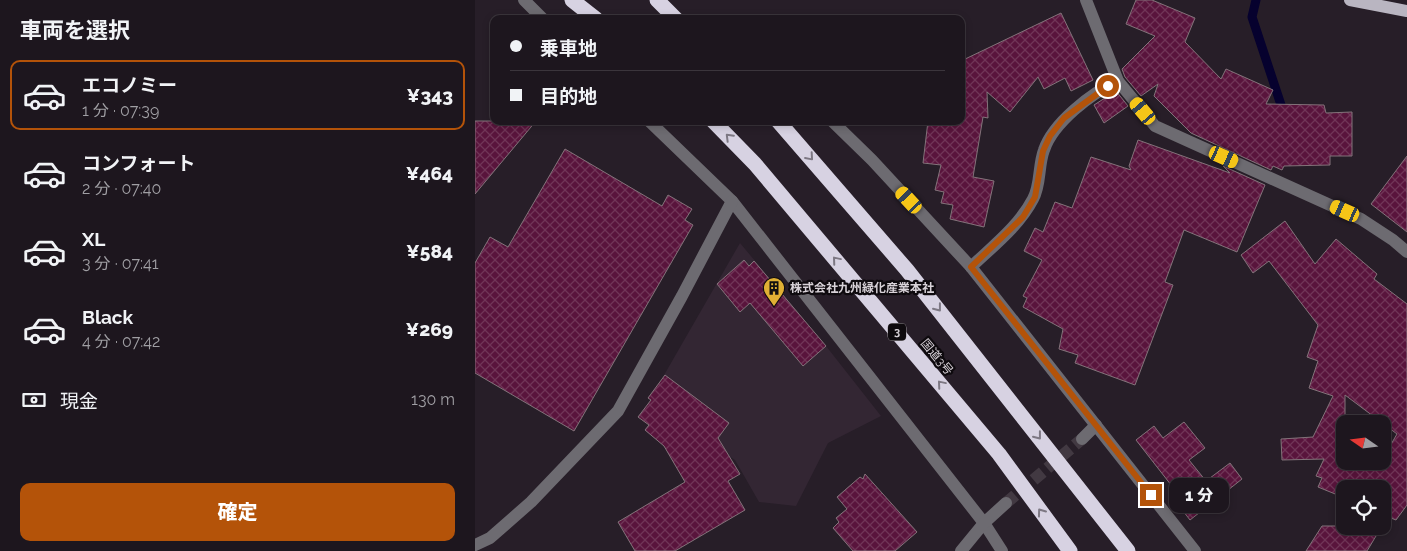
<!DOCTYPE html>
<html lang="ja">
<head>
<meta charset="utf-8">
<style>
	:root { --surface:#1d161e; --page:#2a232b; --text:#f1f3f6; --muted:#a09fa4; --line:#3b353c; --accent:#b45309 }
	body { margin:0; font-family:Raleway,"Noto Sans JP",sans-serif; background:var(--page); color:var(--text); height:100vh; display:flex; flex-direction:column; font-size:19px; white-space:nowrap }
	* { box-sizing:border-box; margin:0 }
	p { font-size:16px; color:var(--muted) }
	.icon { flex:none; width:28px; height:28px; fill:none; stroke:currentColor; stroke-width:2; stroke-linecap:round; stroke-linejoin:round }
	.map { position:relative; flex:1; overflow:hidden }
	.drawer { display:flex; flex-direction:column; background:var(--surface); width:475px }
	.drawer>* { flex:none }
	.banner { position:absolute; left:15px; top:15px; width:475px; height:110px; border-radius:10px; box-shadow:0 2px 8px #0003,0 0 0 1px var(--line); display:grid; align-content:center; height:110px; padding:0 20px; background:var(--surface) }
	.needle { width:32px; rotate:284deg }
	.fabs { position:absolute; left:861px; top:415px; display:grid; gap:10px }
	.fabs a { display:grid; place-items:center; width:55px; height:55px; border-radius:10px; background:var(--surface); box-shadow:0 2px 8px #0003,0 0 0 1px var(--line); font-size:25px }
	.end { position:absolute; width:22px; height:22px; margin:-11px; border:6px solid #b45309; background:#fff; box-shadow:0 0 0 2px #fff }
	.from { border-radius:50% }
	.bubble { position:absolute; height:35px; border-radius:10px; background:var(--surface); box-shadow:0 2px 8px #0003,0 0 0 1px var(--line); font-size:16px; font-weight:800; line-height:35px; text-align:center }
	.car { position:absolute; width:15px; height:30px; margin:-15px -8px; border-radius:6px; box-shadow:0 0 4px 1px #0007; background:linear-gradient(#f5c518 24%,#345 0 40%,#f5c518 0 76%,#345 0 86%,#f5c518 0) }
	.banner b { display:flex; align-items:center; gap:18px; height:48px; font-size:19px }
	.banner b+b { border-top:1px solid var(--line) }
	.banner i { width:12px; height:12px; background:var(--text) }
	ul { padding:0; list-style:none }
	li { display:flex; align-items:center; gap:15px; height:70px; margin:0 10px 8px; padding:0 10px; border:2px solid transparent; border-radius:10px }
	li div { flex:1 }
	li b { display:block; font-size:19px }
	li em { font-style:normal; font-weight:800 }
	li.active { border-color:var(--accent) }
	li>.icon { width:45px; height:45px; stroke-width:1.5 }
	h2 { padding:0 20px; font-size:22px; line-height:60px }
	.pay { display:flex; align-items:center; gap:12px; height:55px; padding:0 20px; font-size:19px }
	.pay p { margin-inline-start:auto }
	.button { display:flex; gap:10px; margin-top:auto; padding:10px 20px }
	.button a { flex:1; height:58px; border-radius:10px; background:var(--accent); color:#fff; font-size:20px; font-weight:800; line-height:58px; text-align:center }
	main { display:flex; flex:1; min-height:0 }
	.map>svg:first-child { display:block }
</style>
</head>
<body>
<main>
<section class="drawer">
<h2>車両を選択</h2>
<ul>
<li class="active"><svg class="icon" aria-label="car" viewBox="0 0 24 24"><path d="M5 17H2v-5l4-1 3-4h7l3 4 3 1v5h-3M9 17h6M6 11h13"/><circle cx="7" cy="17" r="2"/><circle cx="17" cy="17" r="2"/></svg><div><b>エコノミー</b><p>1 分 · 07:39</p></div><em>¥343</em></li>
<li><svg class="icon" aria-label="car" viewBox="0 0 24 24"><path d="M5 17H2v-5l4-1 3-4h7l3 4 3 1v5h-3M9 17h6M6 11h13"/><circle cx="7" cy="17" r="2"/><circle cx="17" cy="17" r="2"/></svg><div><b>コンフォート</b><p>2 分 · 07:40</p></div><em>¥464</em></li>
<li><svg class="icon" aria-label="car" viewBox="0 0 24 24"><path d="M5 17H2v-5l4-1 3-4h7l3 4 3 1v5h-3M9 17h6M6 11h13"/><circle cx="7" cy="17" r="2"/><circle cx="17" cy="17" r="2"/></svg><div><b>XL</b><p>3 分 · 07:41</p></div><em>¥584</em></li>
<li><svg class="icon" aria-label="car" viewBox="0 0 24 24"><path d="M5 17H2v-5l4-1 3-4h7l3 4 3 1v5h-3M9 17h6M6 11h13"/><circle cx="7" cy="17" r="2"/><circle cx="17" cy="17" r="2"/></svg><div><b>Black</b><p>4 分 · 07:42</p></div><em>¥269</em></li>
</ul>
<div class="pay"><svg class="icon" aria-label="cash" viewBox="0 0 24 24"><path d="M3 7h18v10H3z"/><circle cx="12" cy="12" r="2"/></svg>現金<p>130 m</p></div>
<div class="button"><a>確定</a></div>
</section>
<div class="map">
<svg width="932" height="551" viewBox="0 0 932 551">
	<defs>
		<pattern id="building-cross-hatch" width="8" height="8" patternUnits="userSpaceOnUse" patternTransform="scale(1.25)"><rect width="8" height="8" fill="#59143c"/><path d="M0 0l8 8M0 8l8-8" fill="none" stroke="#703557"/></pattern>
	</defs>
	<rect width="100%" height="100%" fill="#271e28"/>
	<path fill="#332633" d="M265 243 351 346 406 416 353 443 321 506 284 502 260 460 173 403Z"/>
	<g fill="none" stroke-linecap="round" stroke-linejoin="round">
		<path stroke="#06012e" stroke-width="9" d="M781 0 777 17 809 114"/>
	</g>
	<g fill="url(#building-cross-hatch)" stroke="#83737a" fill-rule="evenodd">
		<path d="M661 0H677L720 18 710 42 746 79 751 69 798 90 791 104 849 105 851 113 877 112V156H855V165L809 166 807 170 798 166 796 170 716 133 679 96 683 84 666 96 650 77 647 69 680 36 651 24Z"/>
		<path d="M586 13 618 80 596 91 590 78 569 89 563 77 535 112 512 92 513 118 508 117 498 177 519 181 509 227 475 219 478 205 466 203 469 192 460 190 466 165 448 163 453 121H486V61Z"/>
		<path d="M641 91 653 106 629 123 619 105Z"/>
		<path d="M0 121H61L0 194Z"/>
		<path d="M663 140 755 173 748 166 790 185 762 252 709 230 690 282 698 285 660 385 600 363 603 355 584 349 588 329 548 307 552 298 548 296 567 260 549 251 560 228 568 232 580 202 597 208 616 157 656 170 654 166Z"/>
		<path d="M90 149 187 206 193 195 217 209 210 220 218 225 99 431 0 373V263L15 237 33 247Z"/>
		<path d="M932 156V232L896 204Z"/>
		<path d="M810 221 840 264 861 239 902 274 899 279 932 304V505L921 520 908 515V489H870V498L843 487 847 478 841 476 849 459 807 460 806 439 838 437 858 396 834 388 843 361 832 357 843 325 794 261 778 273 766 255ZM870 395 922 434 908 458V461H870Z"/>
		<path d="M269 260 274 266 279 261 351 346 328 366 275 303 265 312 242 284Z"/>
		<path d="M190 375 254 423 243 438 265 474 253 481 270 510 200 551H160L143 522 210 482 189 446 170 430 174 425 163 417 176 400 173 398Z"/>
		<path d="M709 422 730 448 714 460 731 481 755 463 767 479 715 520 702 503 707 499 661 440 679 426 688 438Z"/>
		<path d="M390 474 442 532 420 551H378L358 528 364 522 361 518 372 509 362 497 385 477 388 479Z"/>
		<path d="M847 526H907L892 551H831Z"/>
	</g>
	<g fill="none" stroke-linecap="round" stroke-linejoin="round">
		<path stroke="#423942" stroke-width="12" stroke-dasharray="12 6" stroke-linecap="butt" d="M531 503 607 439"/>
		<g stroke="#6d6b71" stroke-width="12">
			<path d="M49 0 68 19"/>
			<path d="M611 0 643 81 680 126 886 219 918 240 932 252"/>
			<path d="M174 121 257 201 509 523 527 551"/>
			<path d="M357 121 397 160 496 267 720 551"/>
			<path d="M496 267C518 246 544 226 558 199 566 185 563 166 569 150 578 123 616 93 643 81"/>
			<path d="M607 439 621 425"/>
			<path d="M0 545 15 538 56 502 143 411 207 296 257 201"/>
			<path d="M486 551 509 523 531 503"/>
		</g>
		<path stroke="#b9b5c1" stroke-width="12" d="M875 0 932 11"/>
		<g stroke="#d7d2e2" stroke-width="15">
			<path d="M97 0 121 19"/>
			<path d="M182 0 201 19"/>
			<path d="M238 121 280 164 524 454 595 551"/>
			<path d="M303 121 432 270 653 551"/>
		</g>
	</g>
	<defs><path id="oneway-chevron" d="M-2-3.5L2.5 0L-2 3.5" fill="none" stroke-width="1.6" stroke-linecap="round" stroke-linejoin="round" transform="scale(1.25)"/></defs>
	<g stroke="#7d7883">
		<use href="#oneway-chevron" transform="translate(254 137) rotate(-135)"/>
		<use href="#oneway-chevron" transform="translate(335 157) rotate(49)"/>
		<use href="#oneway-chevron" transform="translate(361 260) rotate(-130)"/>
		<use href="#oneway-chevron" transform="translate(463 308) rotate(52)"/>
		<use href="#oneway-chevron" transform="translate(466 384) rotate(-130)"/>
		<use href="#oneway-chevron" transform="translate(563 436) rotate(52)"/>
		<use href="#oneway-chevron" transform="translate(566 512) rotate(-126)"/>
	</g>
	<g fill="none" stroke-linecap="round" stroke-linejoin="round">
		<path stroke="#b45309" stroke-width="6" d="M633 86 589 118 575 136 568 151 560 197 548 217 496 267 676 495"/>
	</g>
	<defs>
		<g id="building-pin" transform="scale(1.125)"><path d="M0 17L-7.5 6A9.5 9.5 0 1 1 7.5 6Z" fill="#e0b034" stroke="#0e0a0e"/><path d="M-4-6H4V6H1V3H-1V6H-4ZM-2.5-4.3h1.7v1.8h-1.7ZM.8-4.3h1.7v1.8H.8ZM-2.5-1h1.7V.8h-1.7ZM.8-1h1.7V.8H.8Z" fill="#111"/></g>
	</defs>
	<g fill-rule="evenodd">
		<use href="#building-pin" x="299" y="288"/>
	</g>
	<g text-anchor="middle" stroke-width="4.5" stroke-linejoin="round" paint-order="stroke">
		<rect fill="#0e0a0e" stroke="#9b969b" stroke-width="1" x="413" y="323.5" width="18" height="17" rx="4"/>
		<g font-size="11" font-weight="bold" fill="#d8d2d8">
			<text x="422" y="336">3</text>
		</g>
		<g font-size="12" font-weight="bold" fill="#d8d2d8" stroke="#0e0a0e" text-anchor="start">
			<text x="315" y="292">株式会社九州緑化産業本社</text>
		</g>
		<g font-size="12" fill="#d8d2d8" stroke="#0e0a0e">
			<text transform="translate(462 357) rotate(50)" y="4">国道3号</text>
		</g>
	</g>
</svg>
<div class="fabs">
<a><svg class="needle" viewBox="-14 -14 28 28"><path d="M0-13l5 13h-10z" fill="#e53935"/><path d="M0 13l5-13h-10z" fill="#a09fa4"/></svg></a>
<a><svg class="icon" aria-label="locate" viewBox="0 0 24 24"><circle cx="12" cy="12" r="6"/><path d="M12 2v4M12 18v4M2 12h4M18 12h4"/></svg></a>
</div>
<i class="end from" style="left:633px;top:86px"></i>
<i class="end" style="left:676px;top:495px"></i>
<div class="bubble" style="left:694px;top:478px;width:60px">1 分</div>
<i class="car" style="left:668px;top:111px;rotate:320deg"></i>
<i class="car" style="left:749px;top:157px;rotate:114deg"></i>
<i class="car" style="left:434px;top:200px;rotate:317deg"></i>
<i class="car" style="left:870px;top:211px;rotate:294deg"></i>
<div class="banner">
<b><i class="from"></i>乗車地</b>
<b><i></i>目的地</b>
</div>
</div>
</main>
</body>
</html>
